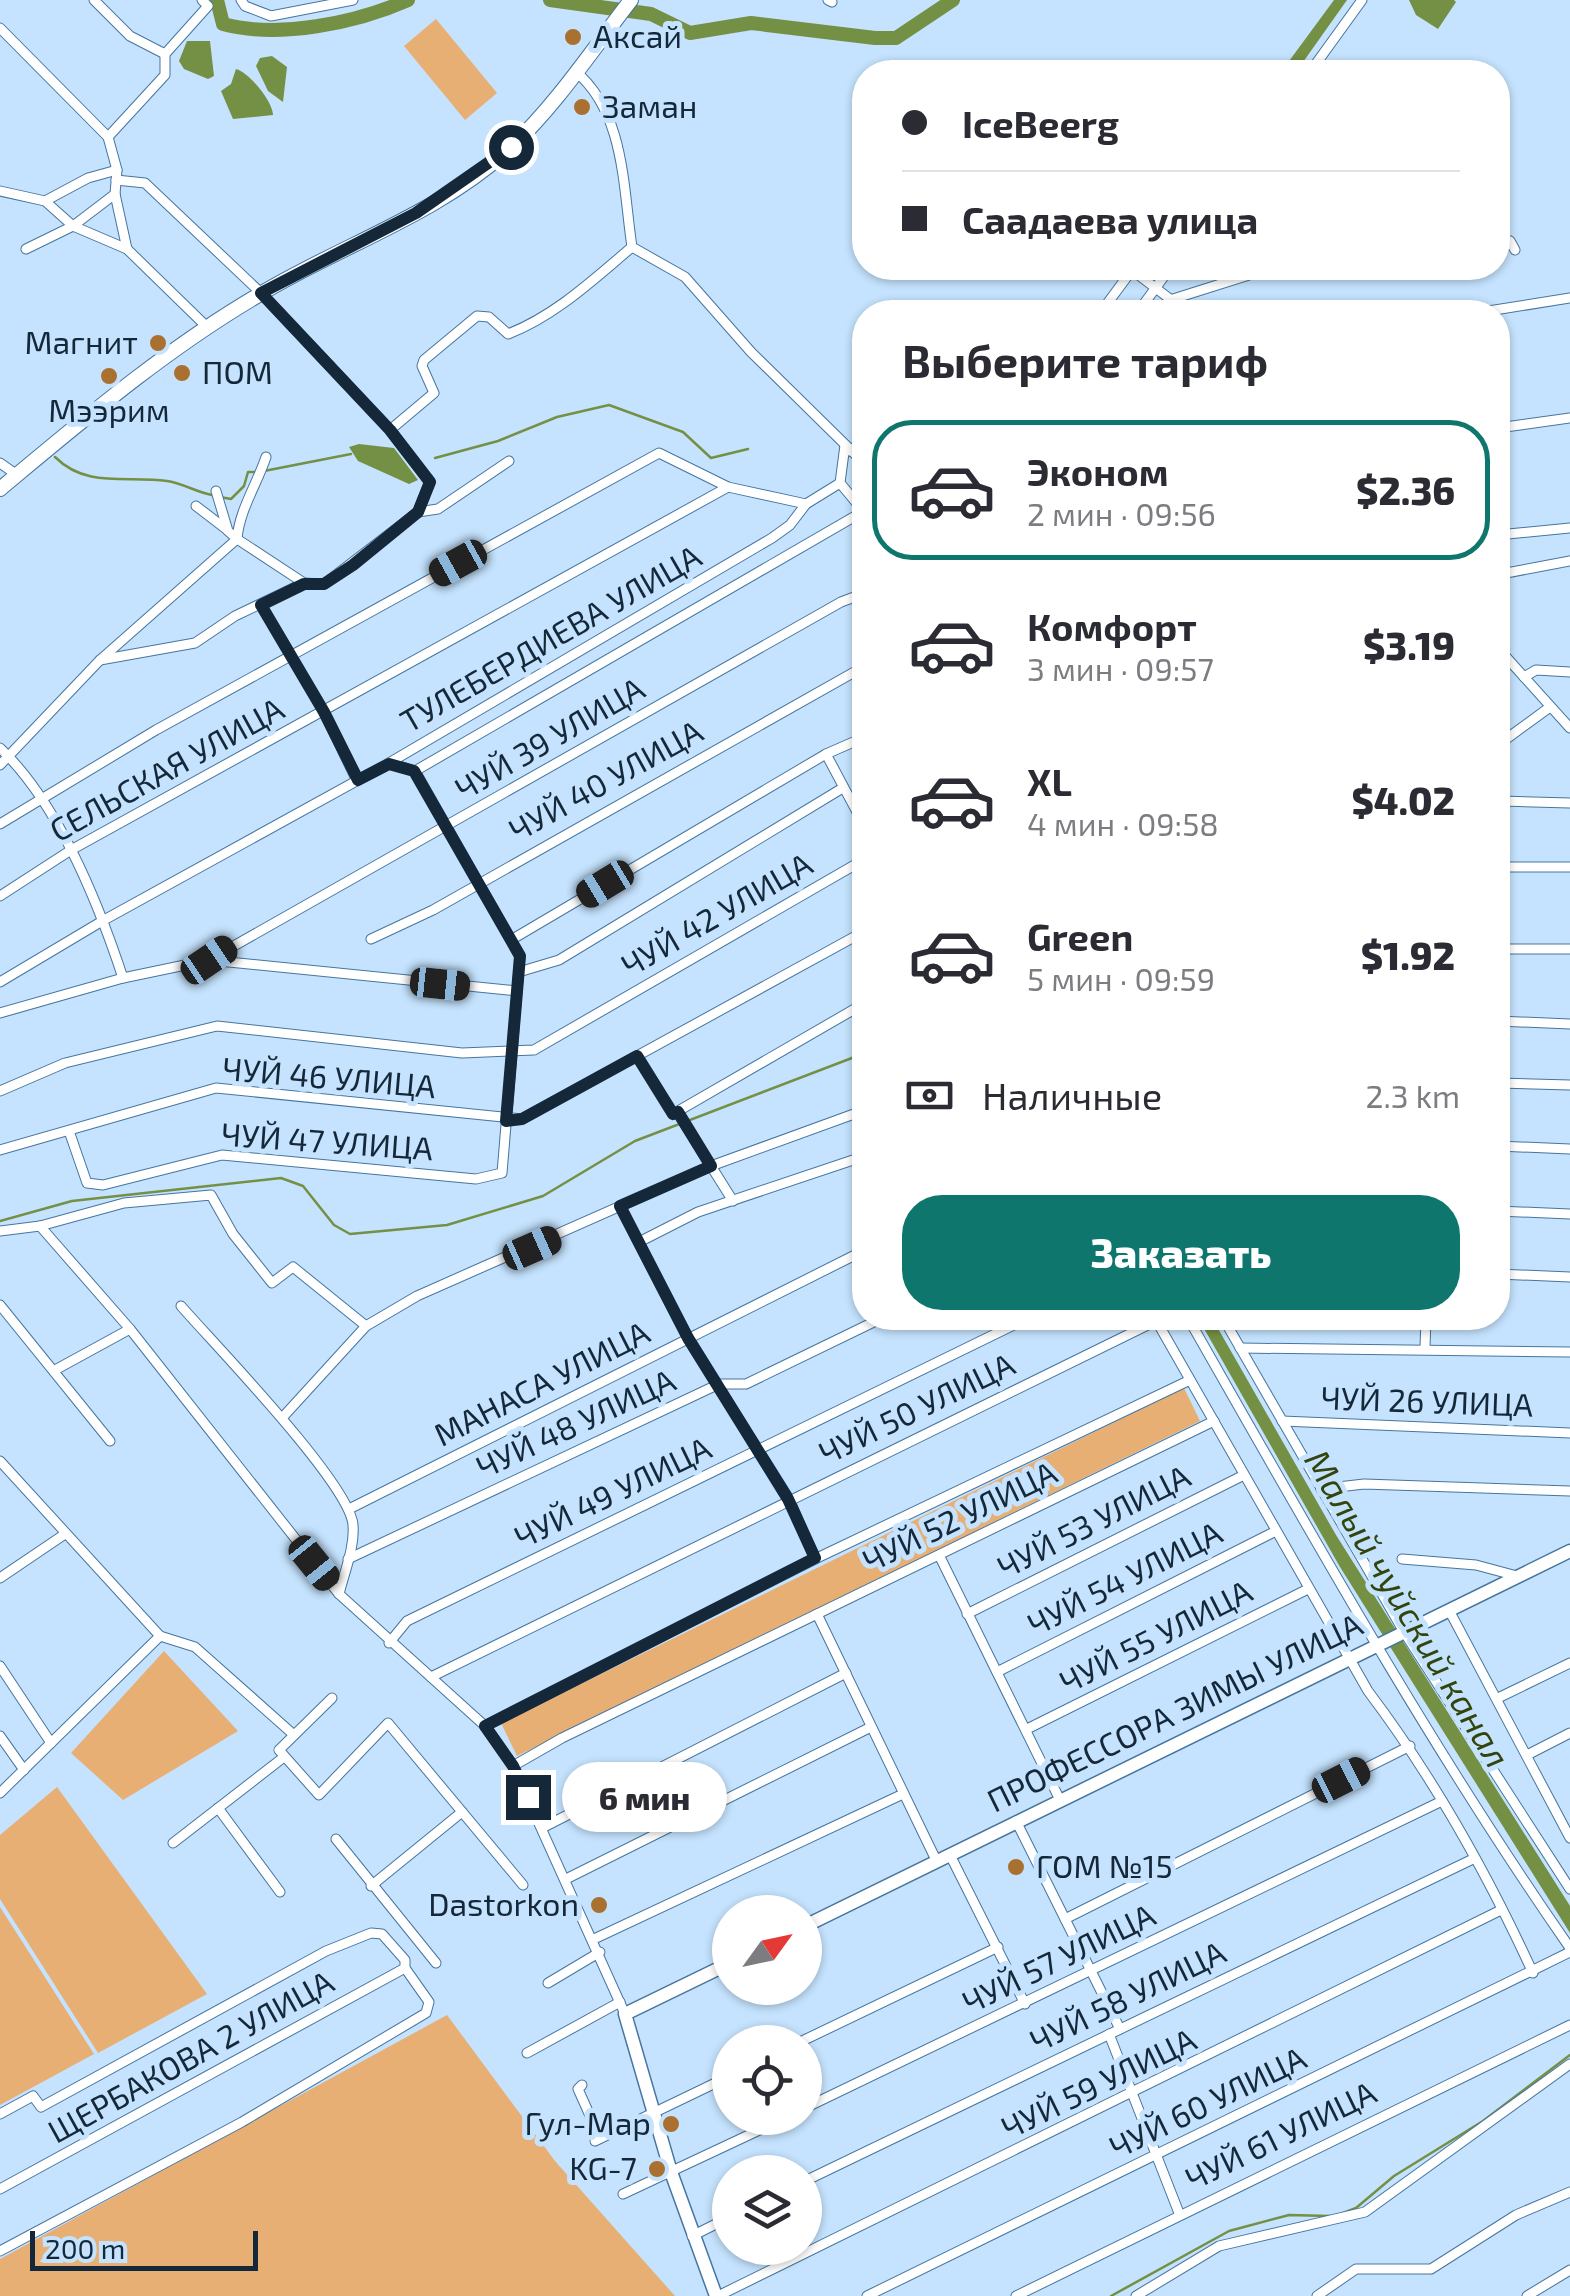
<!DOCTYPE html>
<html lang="ru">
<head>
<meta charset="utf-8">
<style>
	:root { --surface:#fff; --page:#f7f7f7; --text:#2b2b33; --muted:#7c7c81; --line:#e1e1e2; --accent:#0f766e }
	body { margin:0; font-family:"Exo 2",sans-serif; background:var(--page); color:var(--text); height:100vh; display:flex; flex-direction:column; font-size:38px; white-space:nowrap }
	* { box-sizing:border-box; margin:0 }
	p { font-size:32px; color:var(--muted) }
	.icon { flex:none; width:55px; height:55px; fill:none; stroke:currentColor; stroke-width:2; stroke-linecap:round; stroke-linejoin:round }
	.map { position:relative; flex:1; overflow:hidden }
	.panel { position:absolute; left:852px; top:300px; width:658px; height:1030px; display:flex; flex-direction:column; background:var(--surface); border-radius:40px; box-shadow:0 2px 8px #0004 }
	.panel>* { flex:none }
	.guide { position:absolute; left:852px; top:60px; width:658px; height:220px; border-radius:40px; box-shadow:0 2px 8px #0004; display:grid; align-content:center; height:220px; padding:0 50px; background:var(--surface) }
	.needle { width:65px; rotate:57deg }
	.fabs { position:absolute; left:712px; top:1895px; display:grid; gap:20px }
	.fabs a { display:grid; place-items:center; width:110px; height:110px; border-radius:50%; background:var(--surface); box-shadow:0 2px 8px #0004; font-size:50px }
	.scale { position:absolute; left:30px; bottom:25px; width:228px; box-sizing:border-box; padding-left:10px; border:5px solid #142839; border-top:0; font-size:28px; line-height:35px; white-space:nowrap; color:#142839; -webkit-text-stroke:8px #c5e3fe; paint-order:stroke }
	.end { position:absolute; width:45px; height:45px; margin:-22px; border:12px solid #142839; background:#fff; box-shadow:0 0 0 5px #fff }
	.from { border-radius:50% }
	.bubble { position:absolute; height:70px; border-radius:35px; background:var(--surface); box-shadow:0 2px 8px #0004; font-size:32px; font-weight:800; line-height:70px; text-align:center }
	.car { position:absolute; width:30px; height:60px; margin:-30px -15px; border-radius:12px; box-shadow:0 0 8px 2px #0007; background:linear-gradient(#222 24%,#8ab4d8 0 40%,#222 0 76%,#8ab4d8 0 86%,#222 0) }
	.guide b { display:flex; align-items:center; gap:35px; height:95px; font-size:38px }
	.guide b+b { border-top:2px solid var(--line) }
	.guide i { width:25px; height:25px; background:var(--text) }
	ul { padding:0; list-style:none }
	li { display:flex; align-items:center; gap:30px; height:140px; margin:0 20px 15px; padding:0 30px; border:5px solid transparent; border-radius:40px }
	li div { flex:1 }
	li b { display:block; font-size:38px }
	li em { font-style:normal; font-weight:800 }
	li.on { border-color:var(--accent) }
	li>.icon { width:90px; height:90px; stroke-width:1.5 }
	h2 { padding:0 50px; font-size:45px; line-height:120px }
	.pay { display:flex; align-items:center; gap:25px; height:110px; padding:0 50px; font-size:38px }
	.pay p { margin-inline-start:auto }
	.primary-button { display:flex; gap:20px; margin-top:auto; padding:20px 50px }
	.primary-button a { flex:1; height:115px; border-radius:40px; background:var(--accent); color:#fff; font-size:40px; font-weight:800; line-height:115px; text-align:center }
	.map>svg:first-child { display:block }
</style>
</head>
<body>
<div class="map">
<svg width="1570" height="2296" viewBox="0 0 1570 2296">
	<rect width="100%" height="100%" fill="#c5e3fe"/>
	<g fill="#e8af74">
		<path d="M436 19 497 93 465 120 404 46Z"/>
		<path d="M1184 1388 1200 1421 517 1756 501 1723Z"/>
		<path d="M164 1651 238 1731 123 1800 71 1753Z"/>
		<path d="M57 1787 207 1994 98 2053 0 1899V1835Z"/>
		<path d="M0 1907 94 2054 0 2105Z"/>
		<path d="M447 2015 555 2161 675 2296H0V2259Z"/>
	</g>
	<g fill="#749044">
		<path d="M1334 0H1347L1296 72H1281Z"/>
		<path d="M1409 0H1454L1456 2 1438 29 1416 15Z"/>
		<path d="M187 41H210L214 76 208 79 184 69 179 61Z"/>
		<path d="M272 56 287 67 283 102 268 91 256 66 260 58Z"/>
		<path d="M236 69C250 73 273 102 273 115L233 119 221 91 231 84Z"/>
		<path d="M359 444 394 448 418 480 409 484 358 461 349 447Z"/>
		<path d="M1198 1318H1212L1336 1535 1570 1906V1933L1340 1567Z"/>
	</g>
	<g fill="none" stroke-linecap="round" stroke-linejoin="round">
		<g stroke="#749044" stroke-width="2.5">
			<path d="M55 457C87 489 128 475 167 481 182 483 196 492 212 495"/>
			<path d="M435 458 498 441 557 417 609 405 683 432 711 458 748 449"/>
			<path d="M264 471 351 454"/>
			<path d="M220 497 231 499 244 486 248 472H256"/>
			<path d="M865 760V774"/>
			<path d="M0 1221 72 1201 281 1178 303 1186 334 1225 350 1234 447 1225 543 1196 635 1141 865 1053"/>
			<path d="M1343 2213 1356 2208 1394 2176 1483 2121 1570 2055"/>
			<path d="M1111 2296 1229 2231 1289 2215 1330 2216"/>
		</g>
		<g stroke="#749044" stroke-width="14">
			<path d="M217 0 223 24C278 39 356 23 408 0"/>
			<path d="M550 0 651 14 690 33 751 23 875 38H896L953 0"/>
		</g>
		<g stroke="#46759e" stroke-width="11">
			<g id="street">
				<path d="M94 0 130 36 165 54"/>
				<path d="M241 0 245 6 271 16 353 0"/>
				<path d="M828 0 832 2"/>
				<path d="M0 28 108 137 117 170 115 194 73 226 45 201 0 191"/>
				<path d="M575 71C625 112 623 188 632 247L685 277 751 352 865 464"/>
				<path d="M1310 72 1362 0"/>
				<path d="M108 137 165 75V54L208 6 202 0"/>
				<path d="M115 194 127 249"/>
				<path d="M45 201 88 178 117 170"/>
				<path d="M1498 237 1510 241 1515 250"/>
				<path d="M26 249 73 226 127 249 207 327"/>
				<path d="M1173 299 1271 268"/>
				<path d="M1101 312 1132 270 1187 312"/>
				<path d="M1138 312 1170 268"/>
				<path d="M1482 312 1570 298"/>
				<path d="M1498 428 1570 418"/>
				<path d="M390 430 434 393 422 366 424 360 477 316 489 317 508 334C555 316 594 279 632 247"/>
				<path d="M845 445 840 483 865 513"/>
				<path d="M850 451 865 439"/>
				<path d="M0 463 17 475"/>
				<path d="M216 491 228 531 237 539"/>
				<path d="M196 506 226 529"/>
				<path d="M418 512 438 509 509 461"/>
				<path d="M1498 535 1570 528"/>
				<path d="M237 539C239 511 257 484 266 457"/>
				<path d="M1498 570 1501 574 1570 561"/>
				<path d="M261 605 324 712 357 781"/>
				<path d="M1498 648 1570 728"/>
				<path d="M100 660 195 643 235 616 304 583 324 584 418 512 430 482 390 430 261 293 145 183 116 180"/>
				<path d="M1524 677 1536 670 1570 672"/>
				<path d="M1498 745 1550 707"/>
				<path d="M0 748C59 804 98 902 123 978"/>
				<path d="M826 754 865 827"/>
				<path d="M0 765 100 660 237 539 304 583"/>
				<path d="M415 771 864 511"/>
				<path d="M1502 801 1570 803"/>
				<path d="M0 824 156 730 659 453 728 487 806 504 840 483"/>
				<path d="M1498 867H1570"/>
				<path d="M0 896 71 850 728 487"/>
				<path d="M371 939 433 910 865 666"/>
				<path d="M511 940 826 754 865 737"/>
				<path d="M1498 949H1570"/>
				<path d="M209 960 841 602 865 593"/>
				<path d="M522 971 559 960 841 789"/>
				<path d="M0 982 104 920 389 763 772 538 790 525 806 504"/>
				<path d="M0 1013 123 978 209 960 517 991"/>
				<path d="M1498 1021 1570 1024"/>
				<path d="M637 1056 673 1114 865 1003"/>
				<path d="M1498 1083 1570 1085"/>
				<path d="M0 1091 65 1063 217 1026 462 1053 534 1050 865 859"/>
				<path d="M677 1112 711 1166 865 1110"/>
				<path d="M69 1131 87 1183 103 1185 222 1155 476 1179 502 1173 520 956 415 771 389 763"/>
				<path d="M1498 1146 1570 1149"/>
				<path d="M0 1150 216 1088 522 1119 865 931"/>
				<path d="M620 1206 688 1338 789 1499 815 1559"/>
				<path d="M1498 1211 1570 1214"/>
				<path d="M40 1226 130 1329 339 1594 485 1726 513 1766 625 2014"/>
				<path d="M0 1231 40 1226 124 1203 211 1195 233 1234 272 1283 293 1267 366 1326"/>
				<path d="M639 1242 698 1212 865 1156"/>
				<path d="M1498 1274 1570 1277"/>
				<path d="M0 1305 110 1441"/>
				<path d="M181 1306C214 1344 350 1484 353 1525 355 1547 344 1573 339 1594"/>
				<path d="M1188 1318C1309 1530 1430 1747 1570 1948"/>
				<path d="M1223 1318 1404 1632 1570 1889"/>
				<path d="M1156 1320 1368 1691C1433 1777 1488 1875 1533 1973"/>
				<path d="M1425 1347 1426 1318"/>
				<path d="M1240 1348 1570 1352"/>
				<path d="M55 1370 130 1329"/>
				<path d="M282 1418 366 1326 417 1296 711 1166 733 1201"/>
				<path d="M1282 1421 1570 1433"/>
				<path d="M0 1461 160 1636 195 1647 294 1735"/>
				<path d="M1321 1489 1364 1484 1570 1491"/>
				<path d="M349 1509 865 1250"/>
				<path d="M939 1555 1060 1800"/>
				<path d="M348 1559 719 1384H746L882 1318"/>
				<path d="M1402 1559 1476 1565 1517 1576"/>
				<path d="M0 1578 65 1534"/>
				<path d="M1450 1612 1570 1838"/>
				<path d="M817 1614 937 1862"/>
				<path d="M967 1614 1244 1475"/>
				<path d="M389 1643 407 1621 1028 1318"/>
				<path d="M0 1666 51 1743"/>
				<path d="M997 1672 1276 1531"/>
				<path d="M431 1677 1162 1318"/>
				<path d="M332 1698 279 1750 319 1795 388 1723 523 1885"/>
				<path d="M1498 1698 1570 1663"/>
				<path d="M485 1726 815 1559 1190 1380"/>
				<path d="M1027 1729 1308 1589"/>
				<path d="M0 1736 24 1770"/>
				<path d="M1529 1754 1570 1733"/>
				<path d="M513 1766 562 1738 1214 1421"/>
				<path d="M0 1793 160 1636"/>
				<path d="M218 1808 280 1892"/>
				<path d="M1016 1821 1120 2029"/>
				<path d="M542 1828 846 1673"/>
				<path d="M336 1839 436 1963"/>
				<path d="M173 1843 284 1757"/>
				<path d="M950 1855 1025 2004"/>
				<path d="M566 1879 871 1727"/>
				<path d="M371 1886 462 1812"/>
				<path d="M1065 1919 1410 1746"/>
				<path d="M594 1939 903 1794"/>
				<path d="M548 1983 600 1952"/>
				<path d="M1109 2034 1179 2213"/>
				<path d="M800 2042 998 1947"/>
				<path d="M527 2053 620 2002"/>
				<path d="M582 2085 578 2089 600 2138"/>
				<path d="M805 2108 1442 1801"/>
				<path d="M0 2114 33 2096 41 2107 326 1951 371 1933 382 1934 405 1960V1968L429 2002 426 2013 242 2122 0 2251"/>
				<path d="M595 2141 730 2076"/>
				<path d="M805 2181 1473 1859"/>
				<path d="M0 2189 405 1968"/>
				<path d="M623 2194 785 2118"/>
				<path d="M692 2236 730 2217"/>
				<path d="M718 2296 1499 1911"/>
				<path d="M867 2296 1570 1952"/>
				<path d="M1016 2296 1570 2025"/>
				<path d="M1136 2296 1219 2246 1365 2212 1570 2064"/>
				<path d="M1317 2296 1356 2269H1431L1516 2215 1570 2192"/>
				<path d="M1527 2296 1570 2270"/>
			</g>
		</g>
		<g stroke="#46759e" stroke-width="15">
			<g id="secondary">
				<path d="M805 1926 1570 1551"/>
				<path d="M716 2296 671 2172 625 2014 730 1963"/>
			</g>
		</g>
		<g stroke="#46759e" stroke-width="16">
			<path id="primary" d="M0 489C84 419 167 348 262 293 344 244 439 214 511 147 556 105 593 49 631 0"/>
		</g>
		<use href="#street" stroke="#fff" stroke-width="9"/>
		<use href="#secondary" stroke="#fff" stroke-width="12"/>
		<use href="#primary" stroke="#fff" stroke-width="14"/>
	</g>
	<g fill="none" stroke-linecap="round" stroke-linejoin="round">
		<path stroke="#142839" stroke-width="12" d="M511 147 416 213 261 293 390 430 430 482 418 512 353 565 324 584H304L261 605 324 712 358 780 389 764 414 771 520 956 506 1121 522 1119 637 1056 673 1114 678 1112 711 1166 620 1206 688 1338 788 1499 815 1558 485 1726 513 1766 528 1797"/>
	</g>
	<g fill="#a9702f" stroke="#c5e3fe" stroke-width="4">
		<circle cx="573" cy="37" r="10"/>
		<circle cx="582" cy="107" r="10"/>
		<circle cx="158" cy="343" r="10"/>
		<circle cx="182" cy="373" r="10"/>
		<circle cx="109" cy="376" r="10"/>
		<circle cx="1016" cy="1867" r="10"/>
		<circle cx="599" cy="1905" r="10"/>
		<circle cx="671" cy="2124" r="10"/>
		<circle cx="657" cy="2169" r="10"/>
	</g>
	<g text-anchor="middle" stroke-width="10" stroke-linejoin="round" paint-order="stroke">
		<g font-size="32" fill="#142839" stroke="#c5e3fe" text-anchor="start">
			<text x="593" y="48">Аксай</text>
			<text x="602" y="118">Заман</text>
			<text x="138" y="354" text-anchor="end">Магнит</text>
			<text x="202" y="384">ПОМ</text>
			<text x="109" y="422" text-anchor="middle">Мээрим</text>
			<text x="1036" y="1878">ГОМ №15</text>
			<text x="579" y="1916" text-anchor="end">Dastorkon</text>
			<text x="651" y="2135" text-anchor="end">Гул-Мар</text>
			<text x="637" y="2180" text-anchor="end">KG-7</text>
		</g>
		<g font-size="32" fill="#142839" stroke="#c5e3fe">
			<text transform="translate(551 639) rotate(-30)" y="11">ТУЛЕБЕРДИЕВА УЛИЦА</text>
			<text transform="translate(550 739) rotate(-30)" y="11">ЧУЙ 39 УЛИЦА</text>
			<text transform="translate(167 770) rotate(-29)" y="11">СЕЛЬСКАЯ УЛИЦА</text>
			<text transform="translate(606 781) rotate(-29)" y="11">ЧУЙ 40 УЛИЦА</text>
			<text transform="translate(717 915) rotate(-30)" y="11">ЧУЙ 42 УЛИЦА</text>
			<text transform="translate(329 1078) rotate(5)" y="11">ЧУЙ 46 УЛИЦА</text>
			<text transform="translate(327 1142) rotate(4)" y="11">ЧУЙ 47 УЛИЦА</text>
			<text transform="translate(542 1384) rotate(-27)" y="11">МАНАСА УЛИЦА</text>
			<text transform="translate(1427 1402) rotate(2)" y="11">ЧУЙ 26 УЛИЦА</text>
			<text transform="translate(917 1409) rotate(-26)" y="11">ЧУЙ 50 УЛИЦА</text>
			<text transform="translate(576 1424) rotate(-25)" y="11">ЧУЙ 48 УЛИЦА</text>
			<text transform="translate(613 1493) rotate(-26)" y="11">ЧУЙ 49 УЛИЦА</text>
			<text transform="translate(960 1517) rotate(-26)" y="11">ЧУЙ 52 УЛИЦА</text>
			<text transform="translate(1094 1522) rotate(-27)" y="11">ЧУЙ 53 УЛИЦА</text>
			<text transform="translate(1125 1579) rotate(-27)" y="11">ЧУЙ 54 УЛИЦА</text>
			<text transform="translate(1156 1637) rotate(-27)" y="11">ЧУЙ 55 УЛИЦА</text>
			<text transform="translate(1175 1713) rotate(-26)" y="11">ПРОФЕССОРА ЗИМЫ УЛИЦА</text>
			<text transform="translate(1059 1959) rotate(-26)" y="11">ЧУЙ 57 УЛИЦА</text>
			<text transform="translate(1128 1997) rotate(-26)" y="11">ЧУЙ 58 УЛИЦА</text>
			<text transform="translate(191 2057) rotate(-29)" y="11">ЩЕРБАКОВА 2 УЛИЦА</text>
			<text transform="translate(1099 2084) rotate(-26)" y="11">ЧУЙ 59 УЛИЦА</text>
			<text transform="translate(1208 2103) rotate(-26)" y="11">ЧУЙ 60 УЛИЦА</text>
			<text transform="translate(1281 2136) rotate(-26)" y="11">ЧУЙ 61 УЛИЦА</text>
		</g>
		<g font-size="35" font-style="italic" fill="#33450c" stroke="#c5e3fe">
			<text transform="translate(1407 1609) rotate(59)" y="12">Малый чуйский канал</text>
		</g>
	</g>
</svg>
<div class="fabs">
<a><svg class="needle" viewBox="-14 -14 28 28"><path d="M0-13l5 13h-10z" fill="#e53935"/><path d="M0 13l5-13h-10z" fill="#7c7c81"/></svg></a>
<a><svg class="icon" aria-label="locate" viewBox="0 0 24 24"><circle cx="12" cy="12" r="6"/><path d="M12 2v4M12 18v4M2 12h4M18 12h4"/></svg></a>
<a><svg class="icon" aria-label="layers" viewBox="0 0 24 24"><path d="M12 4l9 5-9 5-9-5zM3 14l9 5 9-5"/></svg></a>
</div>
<div class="scale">200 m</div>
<i class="end from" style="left:511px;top:147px"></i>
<i class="end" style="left:528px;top:1797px"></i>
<div class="bubble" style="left:562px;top:1762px;width:165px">6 мин</div>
<i class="car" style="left:458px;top:563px;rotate:241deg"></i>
<i class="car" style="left:605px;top:884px;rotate:239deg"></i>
<i class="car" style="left:209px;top:960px;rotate:56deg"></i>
<i class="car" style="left:440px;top:984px;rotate:96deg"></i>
<i class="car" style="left:532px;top:1248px;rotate:66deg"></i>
<i class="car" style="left:314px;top:1563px;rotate:141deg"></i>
<i class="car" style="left:1341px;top:1780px;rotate:63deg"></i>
<div class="guide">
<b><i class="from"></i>IceBeerg</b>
<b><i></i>Саадаева улица</b>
</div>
<section class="panel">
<h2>Выберите тариф</h2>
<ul>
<li class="on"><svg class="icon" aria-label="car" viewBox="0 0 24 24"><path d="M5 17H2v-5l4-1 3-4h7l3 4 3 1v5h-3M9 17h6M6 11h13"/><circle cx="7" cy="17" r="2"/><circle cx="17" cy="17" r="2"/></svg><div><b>Эконом</b><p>2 мин · 09:56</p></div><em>$2.36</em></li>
<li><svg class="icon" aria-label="car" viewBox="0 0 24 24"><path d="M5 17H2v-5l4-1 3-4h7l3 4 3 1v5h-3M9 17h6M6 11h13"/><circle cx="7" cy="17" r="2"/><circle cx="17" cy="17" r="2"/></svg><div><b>Комфорт</b><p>3 мин · 09:57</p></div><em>$3.19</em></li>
<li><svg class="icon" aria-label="car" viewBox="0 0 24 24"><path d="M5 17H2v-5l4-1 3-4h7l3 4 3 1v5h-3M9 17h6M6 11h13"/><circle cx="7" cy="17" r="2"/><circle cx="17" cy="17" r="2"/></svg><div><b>XL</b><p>4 мин · 09:58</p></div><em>$4.02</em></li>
<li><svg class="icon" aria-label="car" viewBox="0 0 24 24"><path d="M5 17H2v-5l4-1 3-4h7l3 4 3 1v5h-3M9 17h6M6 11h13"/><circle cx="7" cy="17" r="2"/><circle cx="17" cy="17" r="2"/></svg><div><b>Green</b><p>5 мин · 09:59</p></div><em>$1.92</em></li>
</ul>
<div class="pay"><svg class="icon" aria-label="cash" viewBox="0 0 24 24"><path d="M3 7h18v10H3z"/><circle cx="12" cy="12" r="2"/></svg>Наличные<p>2.3 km</p></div>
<div class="primary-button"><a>Заказать</a></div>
</section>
</div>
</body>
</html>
